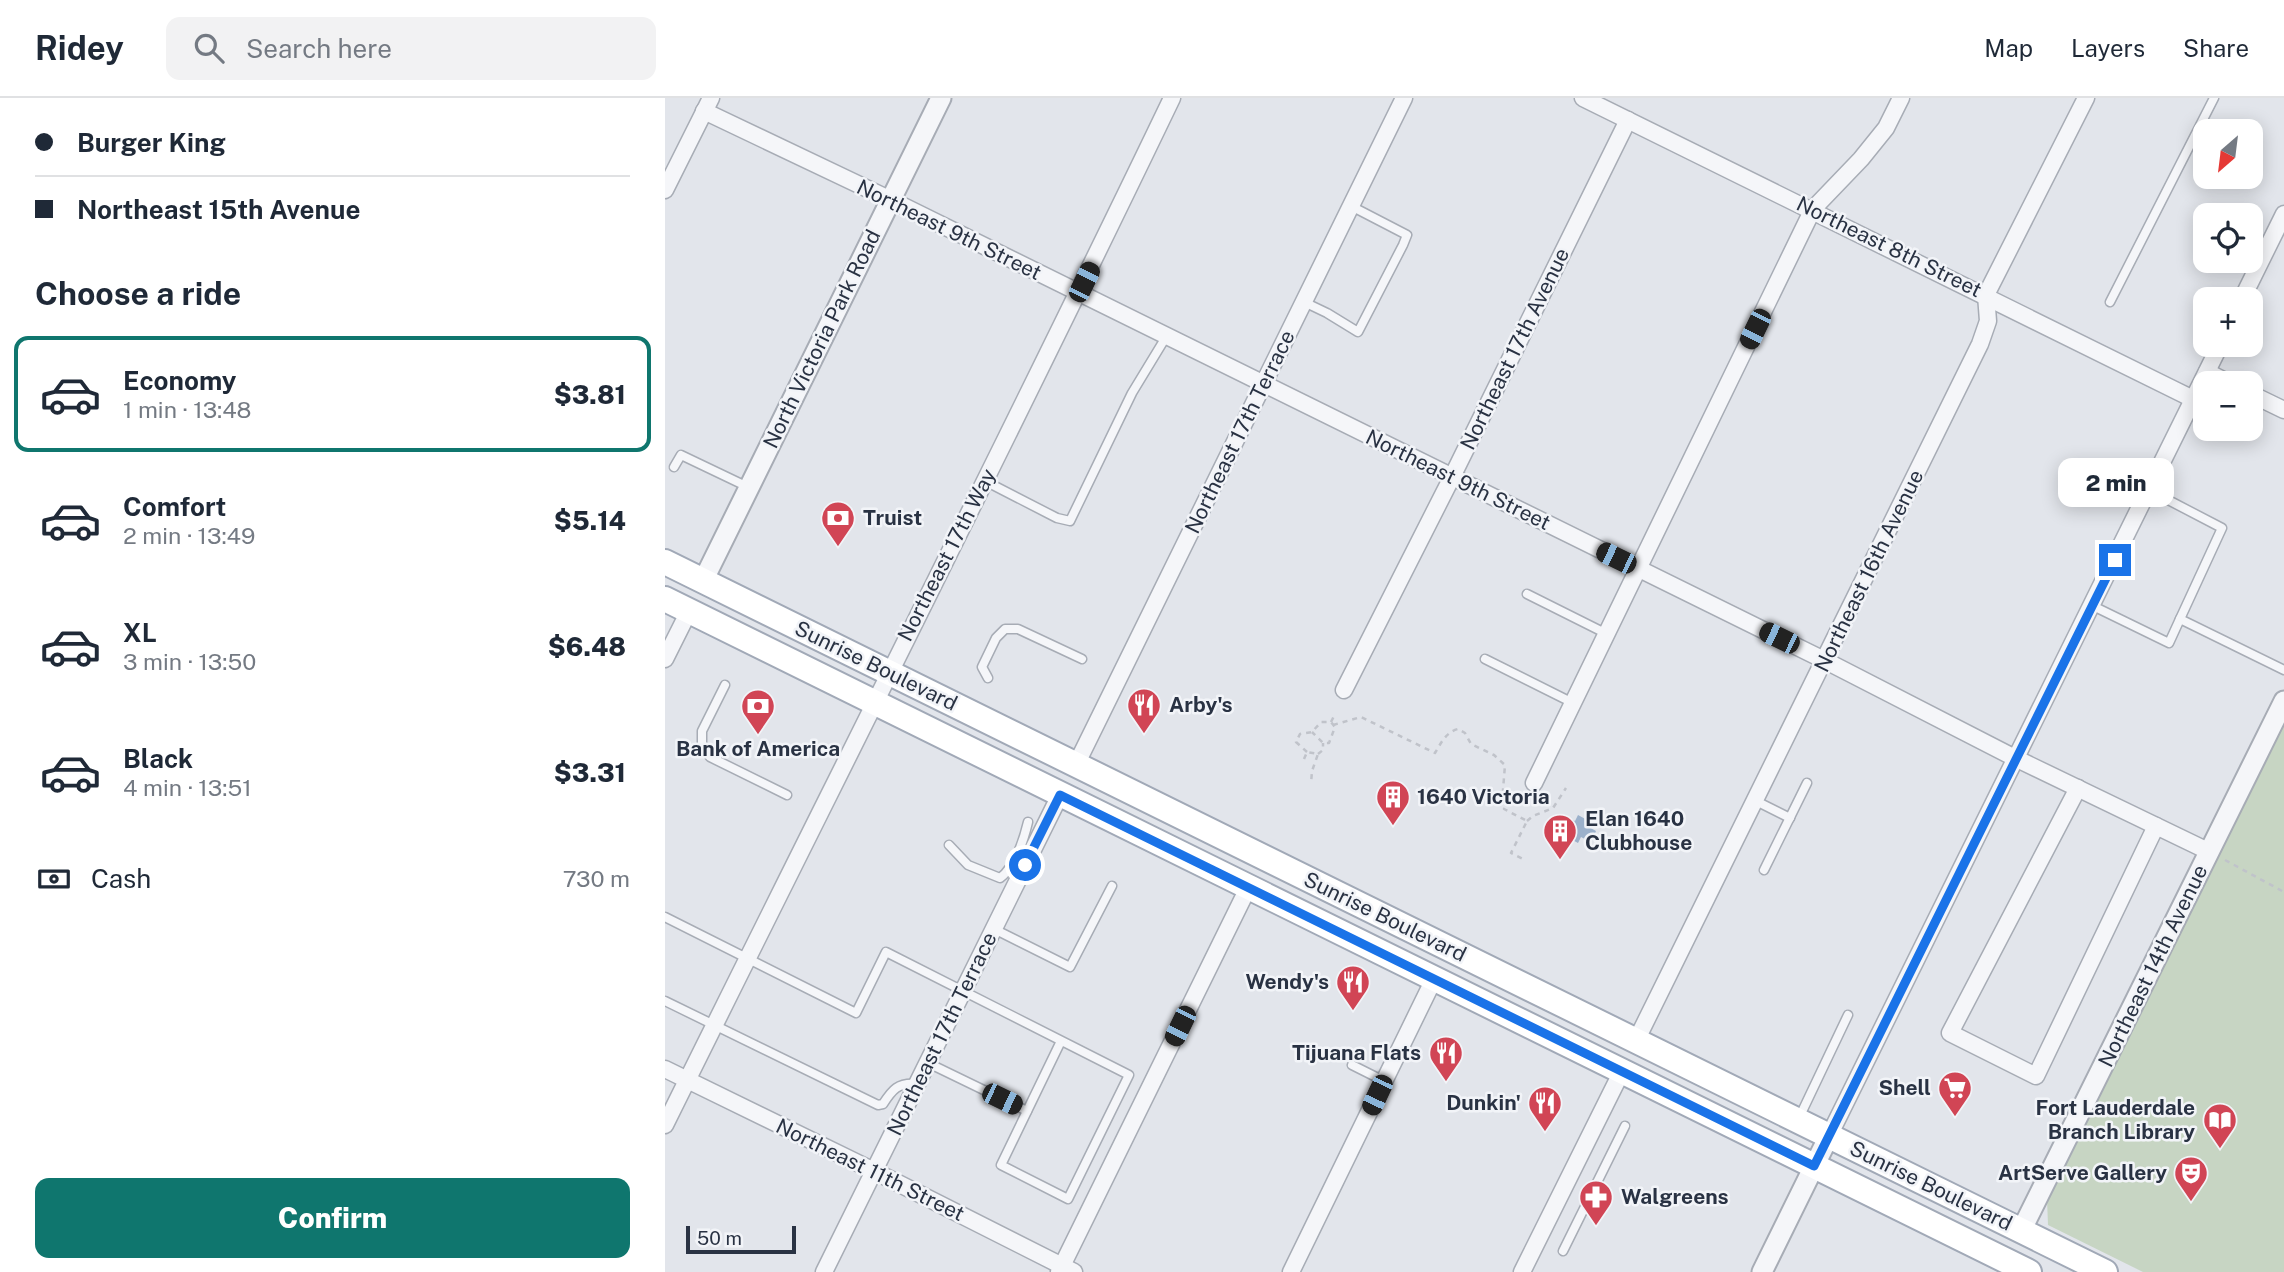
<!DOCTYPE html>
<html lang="en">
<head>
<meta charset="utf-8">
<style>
	:root { --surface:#fff; --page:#f2f2f3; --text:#1f2937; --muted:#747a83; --line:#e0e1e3; --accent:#0f766e }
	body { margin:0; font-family:"Public Sans",sans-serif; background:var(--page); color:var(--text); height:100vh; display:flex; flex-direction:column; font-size:26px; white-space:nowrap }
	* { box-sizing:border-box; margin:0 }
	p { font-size:23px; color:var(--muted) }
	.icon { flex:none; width:38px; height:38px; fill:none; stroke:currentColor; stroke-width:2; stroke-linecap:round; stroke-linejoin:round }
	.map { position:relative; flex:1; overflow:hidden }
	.details { display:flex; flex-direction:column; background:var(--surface); width:665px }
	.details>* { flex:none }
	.hud { display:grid; align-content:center; height:154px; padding:0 35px; background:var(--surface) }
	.needle { width:46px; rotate:208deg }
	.controls { position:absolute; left:1528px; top:21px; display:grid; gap:14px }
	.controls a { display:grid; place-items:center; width:70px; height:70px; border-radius:14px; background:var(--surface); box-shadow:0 4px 18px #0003; font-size:35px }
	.scale { position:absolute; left:21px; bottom:18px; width:110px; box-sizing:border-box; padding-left:7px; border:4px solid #293243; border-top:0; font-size:19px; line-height:24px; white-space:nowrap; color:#293243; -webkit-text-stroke:5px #f2f4f8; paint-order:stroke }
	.end { position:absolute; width:32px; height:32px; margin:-16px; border:9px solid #1a73e8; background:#fff; box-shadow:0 0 0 4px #fff }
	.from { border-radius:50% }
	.bubble { position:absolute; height:49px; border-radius:14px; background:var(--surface); box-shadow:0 4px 18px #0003; font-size:23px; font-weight:800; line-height:49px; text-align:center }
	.car { position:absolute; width:21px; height:42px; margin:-21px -10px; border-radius:9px; box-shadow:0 0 5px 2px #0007; background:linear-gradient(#222 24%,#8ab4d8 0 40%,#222 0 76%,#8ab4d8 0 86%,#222 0) }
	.hud b { display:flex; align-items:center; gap:24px; height:66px; font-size:26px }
	.hud b+b { border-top:2px solid var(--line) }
	.hud i { width:18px; height:18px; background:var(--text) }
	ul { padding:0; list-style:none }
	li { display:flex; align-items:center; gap:21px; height:116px; margin:0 14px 10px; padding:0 21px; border:4px solid transparent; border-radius:14px }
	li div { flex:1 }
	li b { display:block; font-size:26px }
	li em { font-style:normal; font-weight:800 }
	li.on { border-color:var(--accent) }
	li>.icon { width:63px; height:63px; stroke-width:1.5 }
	h2 { padding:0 35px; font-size:32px; line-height:84px }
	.pay { display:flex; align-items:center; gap:18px; height:77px; padding:0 35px; font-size:26px }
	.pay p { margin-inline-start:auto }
	.primary-button { display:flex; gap:14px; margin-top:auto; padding:14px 35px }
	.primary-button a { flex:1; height:80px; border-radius:14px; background:var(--accent); color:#fff; font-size:28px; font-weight:800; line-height:80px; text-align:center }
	header { display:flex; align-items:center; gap:42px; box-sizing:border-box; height:98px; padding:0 35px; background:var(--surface); border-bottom:2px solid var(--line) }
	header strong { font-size:33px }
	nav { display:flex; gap:38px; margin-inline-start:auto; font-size:24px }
	.search { width:490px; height:63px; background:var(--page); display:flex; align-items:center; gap:18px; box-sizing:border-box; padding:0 24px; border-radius:14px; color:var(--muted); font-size:26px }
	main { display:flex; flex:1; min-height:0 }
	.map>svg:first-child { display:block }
</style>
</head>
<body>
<header>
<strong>Ridey</strong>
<div class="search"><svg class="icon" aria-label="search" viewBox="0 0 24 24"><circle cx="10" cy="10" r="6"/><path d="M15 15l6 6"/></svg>Search here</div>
<nav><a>Map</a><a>Layers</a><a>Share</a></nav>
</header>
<main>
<section class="details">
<div class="hud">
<b><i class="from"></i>Burger King</b>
<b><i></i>Northeast 15th Avenue</b>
</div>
<h2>Choose a ride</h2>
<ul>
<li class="on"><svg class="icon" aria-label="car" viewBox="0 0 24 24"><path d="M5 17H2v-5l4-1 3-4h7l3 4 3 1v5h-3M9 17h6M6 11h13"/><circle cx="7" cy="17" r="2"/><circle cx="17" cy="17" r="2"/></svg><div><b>Economy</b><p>1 min · 13:48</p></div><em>$3.81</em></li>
<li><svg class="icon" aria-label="car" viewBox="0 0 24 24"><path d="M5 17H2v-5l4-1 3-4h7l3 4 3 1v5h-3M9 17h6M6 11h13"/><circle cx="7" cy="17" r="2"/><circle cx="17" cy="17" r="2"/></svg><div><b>Comfort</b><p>2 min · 13:49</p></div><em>$5.14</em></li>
<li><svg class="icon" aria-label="car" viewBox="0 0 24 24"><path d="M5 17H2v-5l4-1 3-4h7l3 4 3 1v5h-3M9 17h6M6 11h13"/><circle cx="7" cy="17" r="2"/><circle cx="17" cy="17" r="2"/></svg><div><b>XL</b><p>3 min · 13:50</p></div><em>$6.48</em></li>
<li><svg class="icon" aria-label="car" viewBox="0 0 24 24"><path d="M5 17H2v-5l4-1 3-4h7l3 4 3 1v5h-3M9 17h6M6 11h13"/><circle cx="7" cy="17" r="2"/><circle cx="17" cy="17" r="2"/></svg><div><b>Black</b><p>4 min · 13:51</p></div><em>$3.31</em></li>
</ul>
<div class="pay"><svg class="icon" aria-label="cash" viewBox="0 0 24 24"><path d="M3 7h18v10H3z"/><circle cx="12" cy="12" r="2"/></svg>Cash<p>730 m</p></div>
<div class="primary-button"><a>Confirm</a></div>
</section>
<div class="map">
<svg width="1619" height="1174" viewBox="0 0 1619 1174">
	<rect width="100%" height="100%" fill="#e2e5eb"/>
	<path fill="#c7d5c3" d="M1619 623V1174H1478L1383 1127 1382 1101Z"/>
	<path fill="#9cb1cb" d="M913 717 924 723 922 728 931 733 926 744 916 739 913 745 902 739 905 734 895 729 900 718 910 723Z"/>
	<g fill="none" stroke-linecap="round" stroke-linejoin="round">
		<g stroke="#a7acb5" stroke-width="11">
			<g id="service">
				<path d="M639 204 662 215 693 234 738 147 742 137 686 108"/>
				<path d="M1445 204 1549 0"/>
				<path d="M9 369 16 357 83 389"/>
				<path d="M320 383 392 420 405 423 467 295 501 239"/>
				<path d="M1484 392 1557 430 1515 521 1619 572"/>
				<path d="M862 496 942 536"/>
				<path d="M1428 508 1504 545 1515 521"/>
				<path d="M820 561 908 605"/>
				<path d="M323 580 317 569 331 540 340 531H353L417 561"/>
				<path d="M60 587 37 633V647L45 659 122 697"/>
				<path d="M1091 703 1125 720"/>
				<path d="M284 747 303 767 335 780C350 769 359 741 363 724"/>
				<path d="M1099 772 1142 685"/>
				<path d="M0 819 191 915 221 854 464 977 403 1101 336 1067 396 943"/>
				<path d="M329 831 405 869 447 788"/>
				<path d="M0 903 213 1007 218 1006C227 992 233 984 252 986"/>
				<path d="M263 965 362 1013"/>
				<path d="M687 967 719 983"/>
				<path d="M1134 1020 1183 917"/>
				<path d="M898 1153 960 1028"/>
			</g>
		</g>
		<g stroke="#a7acb5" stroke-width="19">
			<g id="minor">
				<path d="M918 0 1528 301"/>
				<path d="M39 13 226 102 1161 563 1350 660 1545 754"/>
				<path d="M0 92 46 0"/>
				<path d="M1577 201 1619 116"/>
				<path d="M1542 274 1564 285"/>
				<path d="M1586 296 1619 312"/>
				<path d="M0 561 24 513"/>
				<path d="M679 592 787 379 963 22"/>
				<path d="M411 667 739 0"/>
				<path d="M869 685 1148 111 1196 61 1221 30 1236 0"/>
				<path d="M1413 690 1285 935 1371 978 1491 728"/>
				<path d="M971 943 1315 246 1323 223 1321 197 1421 0"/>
				<path d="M0 971 209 1073 409 1174"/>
				<path d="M0 1027C169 685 342 344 507 0"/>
				<path d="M1164 1038 1555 247"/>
				<path d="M159 1174 395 697"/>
				<path d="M394 1174 583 790"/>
				<path d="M626 1174 769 881"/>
				<path d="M857 1174 957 973"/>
			</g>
		</g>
		<g stroke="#a7acb5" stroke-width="23">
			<g id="tertiary">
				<path d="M38 483 276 0"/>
				<path d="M1356 1133 1619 603"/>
				<path d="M1097 1174 1164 1038"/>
			</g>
		</g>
		<g stroke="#a1a9b7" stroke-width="28">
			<g id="primary">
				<path d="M0 464 1440 1174"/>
				<path d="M0 501 1364 1174"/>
			</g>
		</g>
		<g stroke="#c0c3ca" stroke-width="2.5" stroke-dasharray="5 5" stroke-linecap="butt">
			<path d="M666 624 670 616"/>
			<path d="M668 627 696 619 770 655C776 645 781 634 793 631L800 635 806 646 829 657 840 667 838 692 841 703 839 711 862 723 846 755 858 761"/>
			<path d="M642 654 631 644 635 636 647 634 656 624H666L670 629 664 645H658L647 634"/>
			<path d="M653 656 658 652V645"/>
			<path d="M639 661 642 654 653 656 647 673 646 686"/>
			<path d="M862 723 868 718 888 710 901 690"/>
			<path d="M1560 762 1619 794"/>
		</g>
		<use href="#service" stroke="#f5f6f9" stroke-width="8"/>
		<use href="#minor" stroke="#f5f6f9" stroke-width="16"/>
		<use href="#tertiary" stroke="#f5f6f9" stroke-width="19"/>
		<use href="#primary" stroke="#fff" stroke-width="24"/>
	</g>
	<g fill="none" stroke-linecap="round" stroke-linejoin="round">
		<path stroke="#1a73e8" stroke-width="9" d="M360 767 395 697 1149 1068 1450 462"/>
	</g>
	<defs>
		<g id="bank-pin" transform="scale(1.75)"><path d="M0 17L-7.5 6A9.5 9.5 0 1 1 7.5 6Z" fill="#d14555" stroke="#f2f4f8"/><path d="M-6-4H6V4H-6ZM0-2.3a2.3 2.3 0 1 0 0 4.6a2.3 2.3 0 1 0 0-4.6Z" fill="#fff"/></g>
		<g id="restaurant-pin" transform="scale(1.75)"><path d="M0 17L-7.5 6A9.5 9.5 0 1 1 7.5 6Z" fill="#d14555" stroke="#f2f4f8"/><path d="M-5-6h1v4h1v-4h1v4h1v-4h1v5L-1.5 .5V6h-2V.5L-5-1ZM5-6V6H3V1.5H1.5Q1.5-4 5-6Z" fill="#fff"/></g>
		<g id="building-pin" transform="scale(1.75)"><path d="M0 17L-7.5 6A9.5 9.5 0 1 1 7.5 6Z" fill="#d14555" stroke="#f2f4f8"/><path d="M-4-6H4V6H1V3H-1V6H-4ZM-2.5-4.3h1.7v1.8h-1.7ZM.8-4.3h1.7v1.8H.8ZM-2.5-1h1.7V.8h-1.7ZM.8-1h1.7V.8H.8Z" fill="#fff"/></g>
		<g id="supermarket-pin" transform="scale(1.75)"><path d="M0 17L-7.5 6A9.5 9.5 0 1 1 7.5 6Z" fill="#d14555" stroke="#f2f4f8"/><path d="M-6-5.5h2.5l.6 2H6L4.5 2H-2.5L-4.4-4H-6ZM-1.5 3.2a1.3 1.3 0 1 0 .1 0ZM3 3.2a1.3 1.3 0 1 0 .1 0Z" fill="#fff"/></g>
		<g id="library-pin" transform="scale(1.75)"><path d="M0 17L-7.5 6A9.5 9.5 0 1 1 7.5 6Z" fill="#d14555" stroke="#f2f4f8"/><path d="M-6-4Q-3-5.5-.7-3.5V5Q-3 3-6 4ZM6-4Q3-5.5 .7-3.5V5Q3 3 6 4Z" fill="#fff"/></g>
		<g id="theatre-pin" transform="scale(1.75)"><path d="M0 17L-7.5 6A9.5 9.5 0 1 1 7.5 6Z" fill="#d14555" stroke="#f2f4f8"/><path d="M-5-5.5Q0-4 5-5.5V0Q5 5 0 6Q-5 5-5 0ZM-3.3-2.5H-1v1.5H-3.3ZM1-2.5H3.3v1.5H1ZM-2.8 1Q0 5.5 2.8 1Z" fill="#fff"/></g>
		<g id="pharmacy-pin" transform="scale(1.75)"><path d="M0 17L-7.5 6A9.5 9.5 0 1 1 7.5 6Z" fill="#d14555" stroke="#f2f4f8"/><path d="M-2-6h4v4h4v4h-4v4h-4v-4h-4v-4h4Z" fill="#fff"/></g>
	</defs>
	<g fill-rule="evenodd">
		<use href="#bank-pin" x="173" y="420"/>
		<use href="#restaurant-pin" x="479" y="607"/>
		<use href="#bank-pin" x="93" y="608"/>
		<use href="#building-pin" x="728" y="699"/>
		<use href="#building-pin" x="895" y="733"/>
		<use href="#restaurant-pin" x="688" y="884"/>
		<use href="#restaurant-pin" x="781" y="955"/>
		<use href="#supermarket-pin" x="1290" y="990"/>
		<use href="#restaurant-pin" x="880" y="1005"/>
		<use href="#library-pin" x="1555" y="1022"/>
		<use href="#theatre-pin" x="1526" y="1075"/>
		<use href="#pharmacy-pin" x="931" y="1099"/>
	</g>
	<g text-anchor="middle" stroke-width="5" stroke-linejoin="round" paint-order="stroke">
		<g font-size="21" fill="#293243" stroke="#f2f4f8">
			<text transform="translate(284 132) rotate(26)" y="7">Northeast 9th Street</text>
			<text transform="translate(1224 149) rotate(26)" y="7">Northeast 8th Street</text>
			<text transform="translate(157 241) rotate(-64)" y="7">North Victoria Park Road</text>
			<text transform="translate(850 251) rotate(-64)" y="7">Northeast 17th Avenue</text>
			<text transform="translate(575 334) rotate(-64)" y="7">Northeast 17th Terrace</text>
			<text transform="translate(793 382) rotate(26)" y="7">Northeast 9th Street</text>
			<text transform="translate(282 457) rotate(-63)" y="7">Northeast 17th Way</text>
			<text transform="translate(1204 473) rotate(-64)" y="7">Northeast 16th Avenue</text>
			<text transform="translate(211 568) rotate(26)" y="7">Sunrise Boulevard</text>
			<text transform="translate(720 819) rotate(26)" y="7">Sunrise Boulevard</text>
			<text transform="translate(1488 868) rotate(-64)" y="7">Northeast 14th Avenue</text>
			<text transform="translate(277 936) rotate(-64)" y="7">Northeast 17th Terrace</text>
			<text transform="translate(205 1072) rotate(26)" y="7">Northeast 11th Street</text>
			<text transform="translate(1266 1088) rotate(26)" y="7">Sunrise Boulevard</text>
		</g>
		<g font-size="21" font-weight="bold" fill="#293243" stroke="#f2f4f8" text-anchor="end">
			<text x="198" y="427" text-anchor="start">Truist</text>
			<text x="504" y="614" text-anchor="start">Arby's</text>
			<text x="93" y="658" text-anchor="middle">Bank of America</text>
			<text x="752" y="706" text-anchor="start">1640 Victoria</text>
			<text x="920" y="728" text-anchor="start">Elan 1640<tspan x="920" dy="24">Clubhouse</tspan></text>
			<text x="664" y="891">Wendy's</text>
			<text x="756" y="962">Tijuana Flats</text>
			<text x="1266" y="997">Shell</text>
			<text x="856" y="1012">Dunkin'</text>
			<text x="1530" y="1017">Fort Lauderdale<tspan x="1530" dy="24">Branch Library</tspan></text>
			<text x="1502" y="1082">ArtServe Gallery</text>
			<text x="956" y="1106" text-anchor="start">Walgreens</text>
		</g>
	</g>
</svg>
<div class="controls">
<a><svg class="needle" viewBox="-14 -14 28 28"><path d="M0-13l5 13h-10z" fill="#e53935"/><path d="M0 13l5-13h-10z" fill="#747a83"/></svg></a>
<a><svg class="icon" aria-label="locate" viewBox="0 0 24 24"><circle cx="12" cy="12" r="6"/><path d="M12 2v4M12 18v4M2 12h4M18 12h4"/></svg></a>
<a>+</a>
<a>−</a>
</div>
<div class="scale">50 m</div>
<i class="end from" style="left:360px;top:767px"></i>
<i class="end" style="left:1450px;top:462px"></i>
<div class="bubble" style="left:1393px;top:360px;width:116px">2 min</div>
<i class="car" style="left:419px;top:184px;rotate:26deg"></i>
<i class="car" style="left:1090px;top:231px;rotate:206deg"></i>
<i class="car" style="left:951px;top:460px;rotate:296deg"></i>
<i class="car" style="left:1114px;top:540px;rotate:296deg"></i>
<i class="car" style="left:515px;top:928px;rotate:206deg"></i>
<i class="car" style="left:712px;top:997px;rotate:205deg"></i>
<i class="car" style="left:337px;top:1001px;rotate:116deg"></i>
</div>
</main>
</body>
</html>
